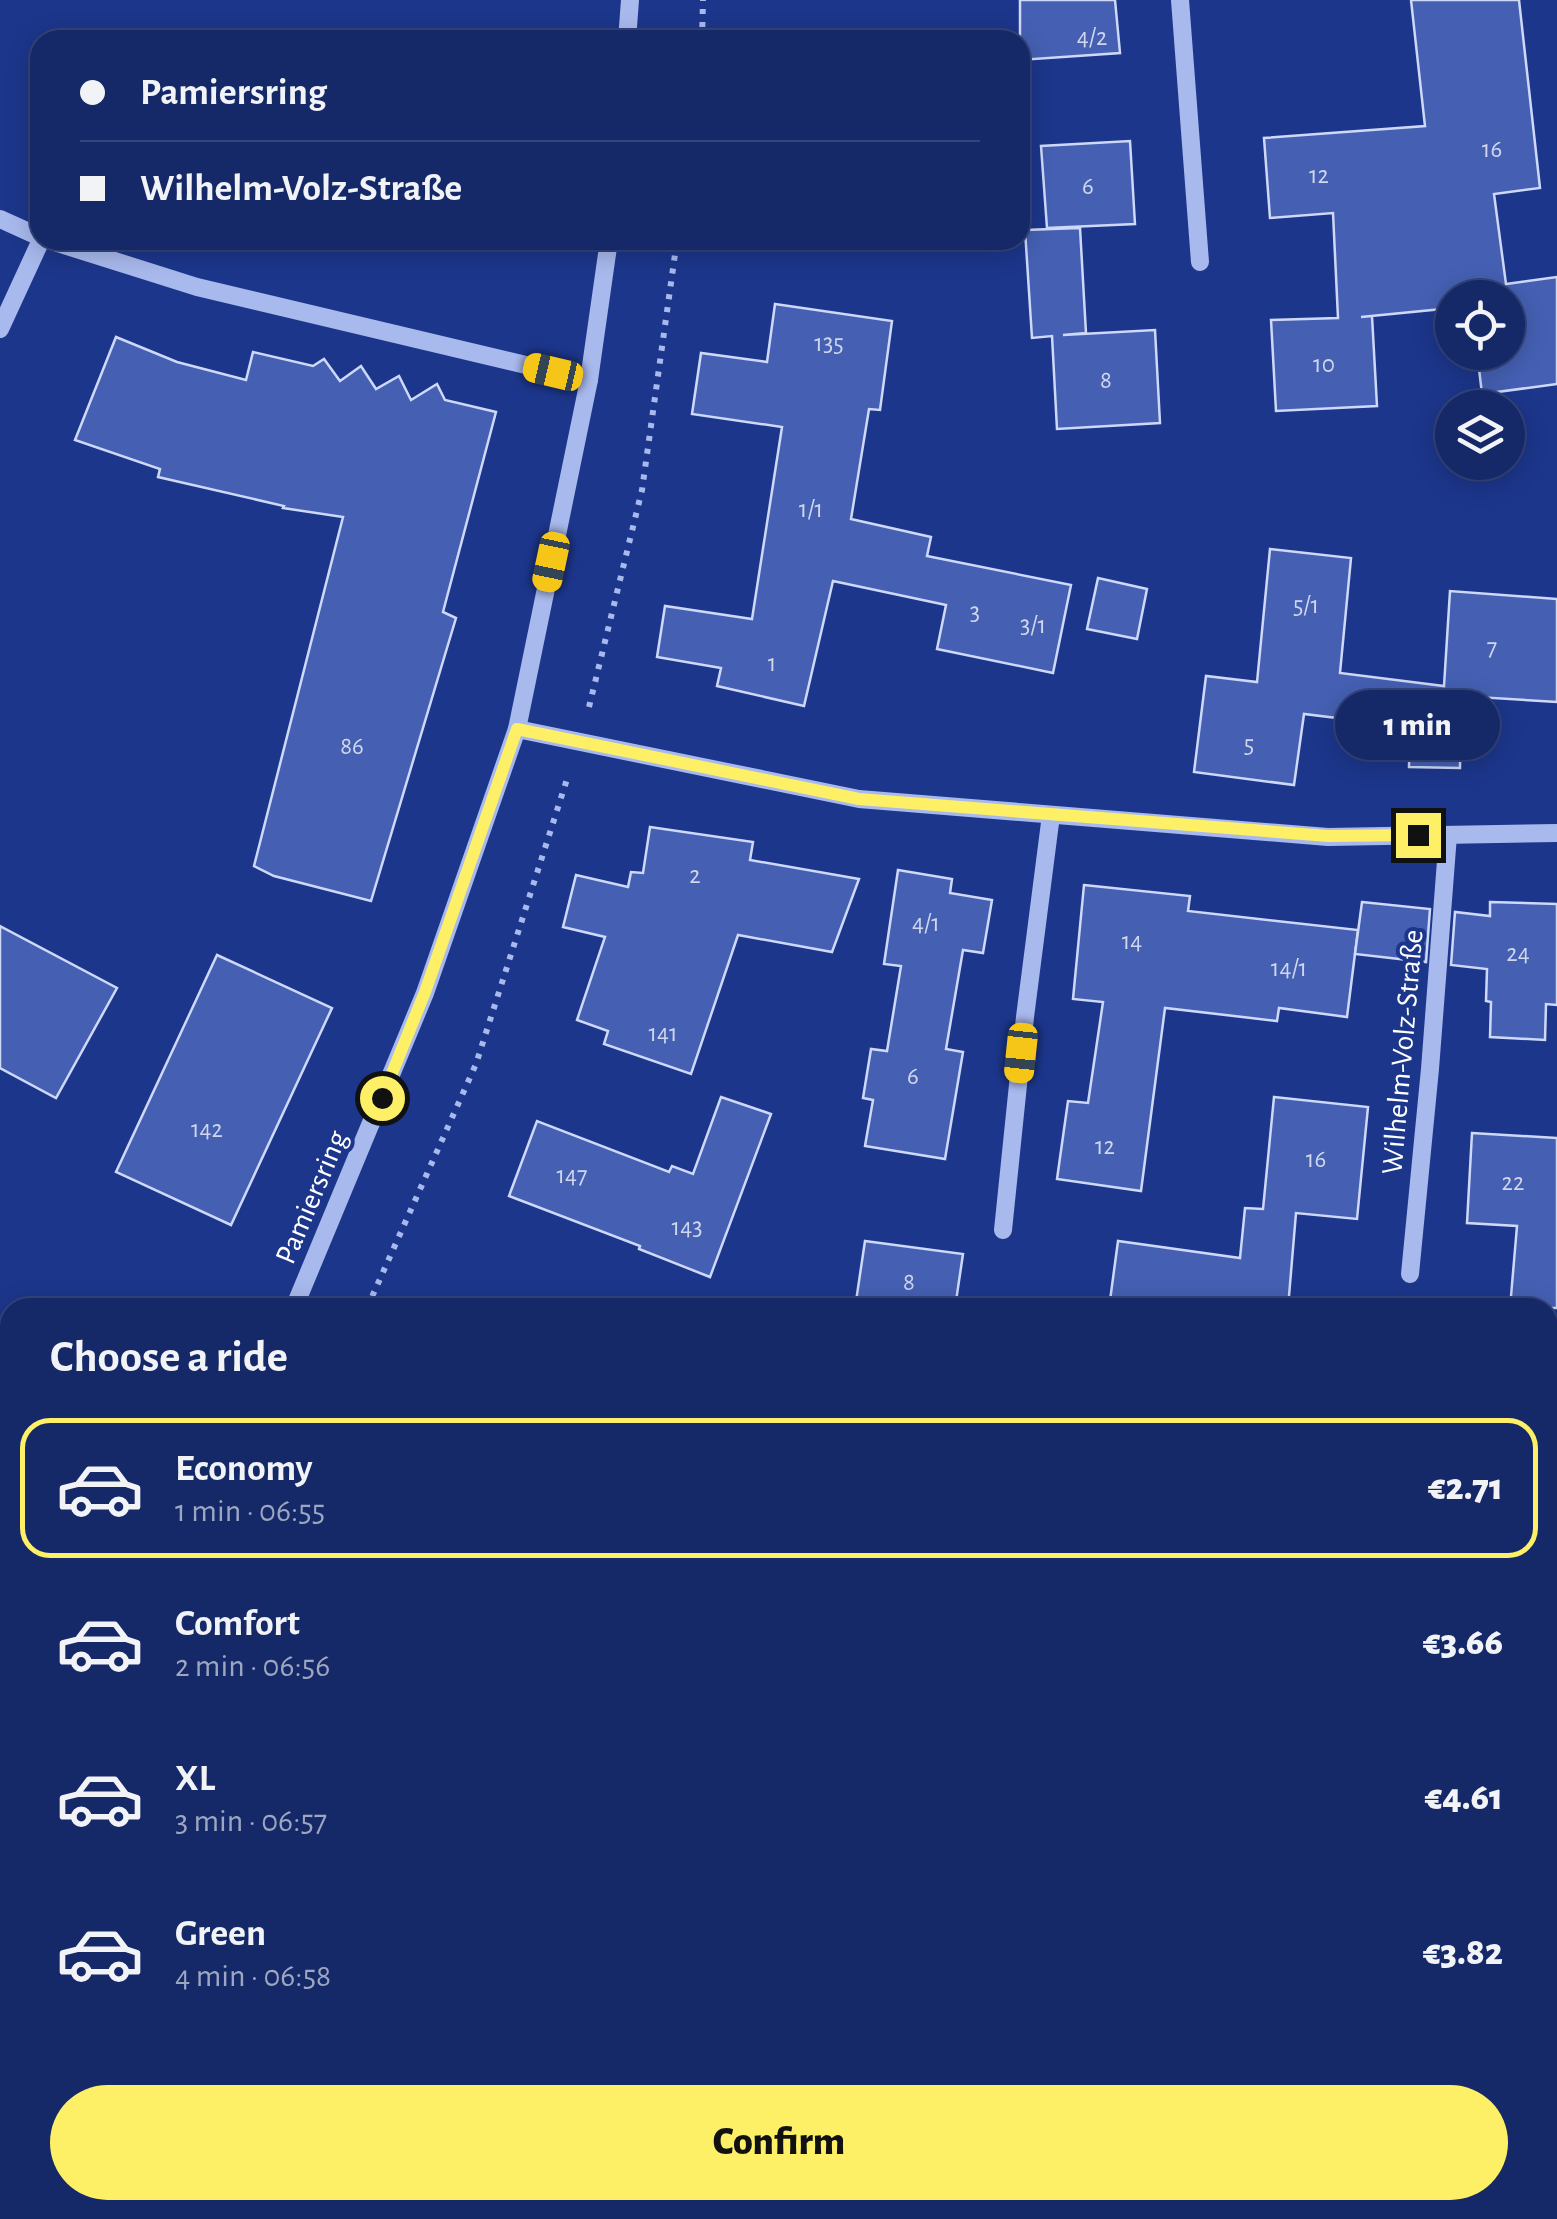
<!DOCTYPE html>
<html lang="en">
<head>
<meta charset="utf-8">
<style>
	:root { --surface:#152868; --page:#1e306e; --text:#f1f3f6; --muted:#9da6c0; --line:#34447c; --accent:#fdf066 }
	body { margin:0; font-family:"Alegreya Sans",sans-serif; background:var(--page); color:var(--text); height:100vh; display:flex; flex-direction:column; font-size:38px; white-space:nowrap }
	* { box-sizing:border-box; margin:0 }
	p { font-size:32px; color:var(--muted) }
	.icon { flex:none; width:55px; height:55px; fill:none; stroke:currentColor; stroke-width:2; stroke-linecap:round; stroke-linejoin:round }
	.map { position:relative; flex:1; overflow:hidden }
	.details { position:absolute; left:0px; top:1298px; width:1558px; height:922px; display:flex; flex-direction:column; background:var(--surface); border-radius:30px 30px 0 0; box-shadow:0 5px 25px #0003,0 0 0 2px var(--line) }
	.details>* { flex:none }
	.hud { position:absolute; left:30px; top:30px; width:1000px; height:220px; border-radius:30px; box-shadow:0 5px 25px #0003,0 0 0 2px var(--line); display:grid; align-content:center; height:220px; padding:0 50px; background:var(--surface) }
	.controls { position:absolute; left:1435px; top:280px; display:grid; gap:20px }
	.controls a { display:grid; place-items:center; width:90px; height:90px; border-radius:50%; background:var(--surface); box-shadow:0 5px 25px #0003,0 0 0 2px var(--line); font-size:50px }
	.end { position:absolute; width:45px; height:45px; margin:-22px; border:12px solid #fdf066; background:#111; box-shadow:0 0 0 5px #111 }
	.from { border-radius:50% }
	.bubble { position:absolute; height:70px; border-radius:35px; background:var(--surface); box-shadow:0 5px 25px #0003,0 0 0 2px var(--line); font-size:32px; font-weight:800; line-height:70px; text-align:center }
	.car { position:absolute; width:30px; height:60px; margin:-30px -15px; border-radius:12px; box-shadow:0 0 8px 2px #0007; background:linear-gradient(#f5c518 24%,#345 0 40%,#f5c518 0 76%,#345 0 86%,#f5c518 0) }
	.hud b { display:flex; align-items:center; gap:35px; height:95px; font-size:38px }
	.hud b+b { border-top:2px solid var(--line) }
	.hud i { width:25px; height:25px; background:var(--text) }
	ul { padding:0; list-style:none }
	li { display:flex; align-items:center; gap:30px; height:140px; margin:0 20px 15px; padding:0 30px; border:5px solid transparent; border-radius:30px }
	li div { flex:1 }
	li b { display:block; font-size:38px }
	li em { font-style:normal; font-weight:800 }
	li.current { border-color:var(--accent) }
	li>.icon { width:90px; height:90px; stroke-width:1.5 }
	h2 { padding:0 50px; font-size:45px; line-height:120px }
	.action { display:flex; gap:20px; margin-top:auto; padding:20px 50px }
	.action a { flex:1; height:115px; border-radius:60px; background:var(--accent); color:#111; font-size:40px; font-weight:800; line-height:115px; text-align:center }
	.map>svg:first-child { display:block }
</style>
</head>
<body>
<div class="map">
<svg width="1557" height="2219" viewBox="0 0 1557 2219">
	<rect width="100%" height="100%" fill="#1c368b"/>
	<path fill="#304ea9" d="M262 2210H335L353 2219H258Z"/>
	<g fill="#4560b3" stroke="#ced8f9" stroke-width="2.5">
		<path d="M1020 0H1115L1120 53 1020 60Z"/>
		<path d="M1411 0H1519L1540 188 1494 194 1506 284 1557 277V384L1482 394 1477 352H1508V298H1452V308L1361 317 1372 316 1377 406 1276 411 1271 320 1338 318 1333 213 1270 218 1264 138 1425 126Z"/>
		<path d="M1130 141 1135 224 1047 228 1041 146Z"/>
		<path d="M1080 228 1086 333 1063 335 1155 330 1160 423 1057 429 1052 336 1032 338 1025 230Z"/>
		<path d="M775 304 892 321 880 410 869 409 851 519 931 537 927 556 1071 585 1053 673 937 649 946 605 833 581 804 706 717 686 721 668 657 657 665 606 752 619 782 427 692 414 701 353 767 362Z"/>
		<path d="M116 337 177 362 246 380 253 352 313 366 324 359 340 381 361 366 376 389 399 376 411 400 437 384 445 400 496 412 443 612 456 618 371 901 274 876 254 866 343 517 283 508 284 506 158 477 160 469 75 440Z"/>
		<path d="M1270 549 1351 558 1340 673 1444 686 1450 591 1557 599V702L1461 696 1460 768 1409 767 1410 727 1304 714 1294 785 1194 772 1206 676 1257 682Z"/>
		<path d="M1098 578 1147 589 1137 639 1087 629Z"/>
		<path d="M650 827 753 842 750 860 859 879 832 952 738 935 691 1074 604 1044 608 1031 577 1020 605 937 563 927 576 875 628 887 631 872 643 873Z"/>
		<path d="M898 870 952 879 950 893 992 900 983 953 963 950 946 1049 963 1052 945 1159 865 1146 873 1100 863 1098 871 1049 887 1051 901 966 884 964Z"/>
		<path d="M1084 885 1190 896 1188 911 1358 930 1347 1017 1279 1008 1277 1021 1165 1008 1141 1191 1057 1179 1068 1101 1088 1103 1103 1002 1073 999Z"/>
		<path d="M1362 902 1430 909 1426 962 1355 954Z"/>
		<path d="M1490 902 1557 904V1005L1546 1004 1545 1040 1490 1037 1491 1002 1486 1001 1487 969 1451 965 1455 912 1490 916Z"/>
		<path d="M0 926 117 988 56 1098 0 1068Z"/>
		<path d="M217 955 332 1008 231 1225 116 1172Z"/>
		<path d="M721 1097 771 1114 710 1277 639 1249 640 1246 509 1196 537 1121 669 1172 672 1166 693 1174Z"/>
		<path d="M1274 1097 1368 1107 1357 1219 1296 1213 1288 1308H1109L1118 1241 1240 1258 1245 1208 1263 1209Z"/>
		<path d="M1472 1133 1557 1138V1308H1510L1517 1226 1467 1223Z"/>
		<path d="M865 1241 963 1254 955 1308H855Z"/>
	</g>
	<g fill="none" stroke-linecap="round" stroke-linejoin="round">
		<g stroke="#a8b9ed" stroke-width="6" stroke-dasharray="5 8" stroke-linecap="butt">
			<path d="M702 40 703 0"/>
			<path d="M589 707 642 490 677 240"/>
			<path d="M367 1308 476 1064 568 776"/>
			<path d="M0 2002 10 1984"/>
		</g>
		<g stroke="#a8b9ed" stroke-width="18">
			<path d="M1180 0 1200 262"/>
			<path d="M627 40 630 0"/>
			<path d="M0 219 40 237"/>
			<path d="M48 240 197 287 589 380"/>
			<path d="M0 329 41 240"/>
			<path d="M517 729 859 799 1328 837 1557 833"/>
			<path d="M1003 1230 1025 1017 1051 815"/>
			<path d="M1410 1274 1430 1069 1448 835"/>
			<path d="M294 1308 425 993 517 729 589 380 609 240"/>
			<path d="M0 1839 10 1821"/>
			<path d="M1548 1880 1557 1882"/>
			<path d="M948 2212 949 2210"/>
			<path d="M1350 2219 1353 2210"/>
		</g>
	</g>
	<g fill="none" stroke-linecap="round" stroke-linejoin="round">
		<path stroke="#fdf066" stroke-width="12" d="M382 1098 425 992 517 729 859 799 1328 836 1418 835"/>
	</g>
	<g text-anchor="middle" stroke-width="8" stroke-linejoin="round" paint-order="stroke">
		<g font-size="25" fill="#d0d7ec">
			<text x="1092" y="45">4/2</text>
			<text x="1492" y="157">16</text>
			<text x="1319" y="183">12</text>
			<text x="1088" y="194">6</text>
			<text x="829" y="351">135</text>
			<text x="1324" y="372">10</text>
			<text x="1106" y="388">8</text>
			<text x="811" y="517">1/1</text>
			<text x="1306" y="613">5/1</text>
			<text x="975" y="620">3</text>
			<text x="1033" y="633">3/1</text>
			<text x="1492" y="655">7</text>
			<text x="772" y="671">1</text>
			<text x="1249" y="752">5</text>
			<text x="352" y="754">86</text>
			<text x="695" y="883">2</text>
			<text x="926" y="931">4/1</text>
			<text x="1132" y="949">14</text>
			<text x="1518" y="961">24</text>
			<text x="1289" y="976">14/1</text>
			<text x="663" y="1041">141</text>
			<text x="913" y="1084">6</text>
			<text x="207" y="1137">142</text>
			<text x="1105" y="1154">12</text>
			<text x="1316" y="1167">16</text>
			<text x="572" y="1183">147</text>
			<text x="1513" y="1190">22</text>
			<text x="687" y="1235">143</text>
			<text x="909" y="1290">8</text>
		</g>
		<g font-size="30" fill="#fff" stroke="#1c368b">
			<text transform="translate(1402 1052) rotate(-85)" y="10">Wilhelm-Volz-Straße</text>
			<text transform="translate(311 1197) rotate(-67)" y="10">Pamiersring</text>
		</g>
	</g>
</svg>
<div class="controls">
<a><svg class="icon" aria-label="locate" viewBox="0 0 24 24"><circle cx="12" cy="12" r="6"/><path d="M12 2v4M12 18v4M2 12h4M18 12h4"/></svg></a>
<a><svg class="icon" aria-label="layers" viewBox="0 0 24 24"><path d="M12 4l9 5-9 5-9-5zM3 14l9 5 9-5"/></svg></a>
</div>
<i class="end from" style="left:382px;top:1098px"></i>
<i class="end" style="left:1418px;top:835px"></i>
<div class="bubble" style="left:1335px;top:690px;width:165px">1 min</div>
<i class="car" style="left:553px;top:372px;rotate:283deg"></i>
<i class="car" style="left:551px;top:562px;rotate:192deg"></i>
<i class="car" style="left:1021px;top:1053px;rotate:186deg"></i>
<div class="hud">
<b><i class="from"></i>Pamiersring</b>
<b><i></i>Wilhelm-Volz-Straße</b>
</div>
<section class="details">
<h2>Choose a ride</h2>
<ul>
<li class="current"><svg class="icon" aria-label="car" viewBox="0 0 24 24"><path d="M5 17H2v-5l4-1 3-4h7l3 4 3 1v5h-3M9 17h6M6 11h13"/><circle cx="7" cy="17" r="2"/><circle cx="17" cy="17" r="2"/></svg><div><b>Economy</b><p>1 min · 06:55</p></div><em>€2.71</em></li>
<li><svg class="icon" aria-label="car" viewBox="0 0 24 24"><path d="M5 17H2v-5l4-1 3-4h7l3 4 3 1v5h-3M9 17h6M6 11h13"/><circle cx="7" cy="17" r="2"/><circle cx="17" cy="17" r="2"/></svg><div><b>Comfort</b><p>2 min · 06:56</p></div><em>€3.66</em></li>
<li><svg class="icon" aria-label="car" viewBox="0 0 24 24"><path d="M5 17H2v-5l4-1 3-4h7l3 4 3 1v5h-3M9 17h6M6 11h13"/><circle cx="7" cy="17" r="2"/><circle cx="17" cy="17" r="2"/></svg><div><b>XL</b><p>3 min · 06:57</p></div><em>€4.61</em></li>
<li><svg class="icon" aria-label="car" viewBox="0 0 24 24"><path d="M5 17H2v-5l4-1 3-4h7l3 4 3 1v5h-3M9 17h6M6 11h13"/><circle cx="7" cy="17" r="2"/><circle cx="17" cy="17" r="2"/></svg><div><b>Green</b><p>4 min · 06:58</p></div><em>€3.82</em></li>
</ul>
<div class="action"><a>Confirm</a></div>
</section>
</div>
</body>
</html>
